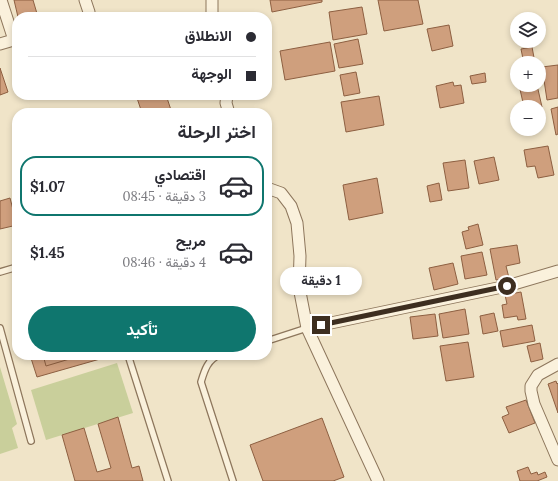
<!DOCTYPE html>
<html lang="ar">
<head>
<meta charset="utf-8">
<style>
	:root { --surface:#fff; --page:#f2f2f3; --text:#2b2b33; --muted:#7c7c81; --line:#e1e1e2; --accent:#0f766e }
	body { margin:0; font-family:Lora,Vazirmatn,serif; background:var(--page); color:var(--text); direction:rtl; height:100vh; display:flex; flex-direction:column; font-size:15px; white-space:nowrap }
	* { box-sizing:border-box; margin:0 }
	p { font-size:13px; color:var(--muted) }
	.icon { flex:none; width:22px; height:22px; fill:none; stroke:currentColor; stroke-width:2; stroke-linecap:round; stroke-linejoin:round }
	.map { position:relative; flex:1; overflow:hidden; direction:ltr }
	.sheet { position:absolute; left:12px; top:108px; width:260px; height:252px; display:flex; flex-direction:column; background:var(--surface); border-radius:16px; box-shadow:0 2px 6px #0003; direction:rtl }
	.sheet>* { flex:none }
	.hud { position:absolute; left:12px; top:12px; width:260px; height:88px; border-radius:16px; box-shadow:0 2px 6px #0003; direction:rtl; display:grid; align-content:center; height:88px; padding:0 16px; background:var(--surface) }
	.fabs { position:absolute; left:510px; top:12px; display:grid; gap:8px }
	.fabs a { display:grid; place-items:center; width:36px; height:36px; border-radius:50%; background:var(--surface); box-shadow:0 2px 6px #0003; font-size:20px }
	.end { position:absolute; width:18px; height:18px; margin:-9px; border:5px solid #3d2e20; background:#fff; box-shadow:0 0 0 2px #fff }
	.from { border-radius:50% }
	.bubble { position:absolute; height:28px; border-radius:14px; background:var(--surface); box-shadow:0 2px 6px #0003; font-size:13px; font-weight:700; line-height:28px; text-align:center; direction:rtl }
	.hud b { display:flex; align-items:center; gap:14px; height:38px; font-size:15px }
	.hud b+b { border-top:1px solid var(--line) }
	.hud i { width:10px; height:10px; background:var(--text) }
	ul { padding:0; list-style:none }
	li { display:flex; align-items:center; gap:12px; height:60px; margin:0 8px 6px; padding:0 8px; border:2px solid transparent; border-radius:16px }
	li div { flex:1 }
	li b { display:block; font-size:15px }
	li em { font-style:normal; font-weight:700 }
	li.selected { border-color:var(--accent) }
	li>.icon { width:36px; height:36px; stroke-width:1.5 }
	h2 { padding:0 16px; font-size:18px; line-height:48px }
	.cta { display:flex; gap:8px; margin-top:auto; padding:8px 16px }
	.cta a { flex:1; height:46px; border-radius:24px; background:var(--accent); color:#fff; font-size:16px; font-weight:700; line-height:46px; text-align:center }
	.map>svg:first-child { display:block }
</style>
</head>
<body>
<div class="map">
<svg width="558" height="481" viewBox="0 0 558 481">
	<rect width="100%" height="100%" fill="#f0e4c8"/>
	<g fill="#c9cf9b">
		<path d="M117 363 133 413 46 440 31 390Z"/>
		<path d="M0 367 17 424 12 428 18 448 0 454Z"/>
	</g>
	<g fill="#cf9f7d" stroke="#8d5f41">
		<path d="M14 0H33L38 17H18Z"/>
		<path d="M270 0H322V2L272 12Z"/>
		<path d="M378 0H418L423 24 384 31Z"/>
		<path d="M362 7 367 34 333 40 329 12Z"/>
		<path d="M449 25 453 46 432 51 427 29Z"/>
		<path d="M358 39 363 64 339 68 334 44Z"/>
		<path d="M330 42 335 71 285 80 280 51Z"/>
		<path d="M532 47 535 63H521V60L523 59 521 49Z"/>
		<path d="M558 65V98L547 100 542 67Z"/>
		<path d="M0 68 8 92 0 95Z"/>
		<path d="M356 72 360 93 344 96 340 75Z"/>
		<path d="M485 73 486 82 472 84 470 76Z"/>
		<path d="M453 82 454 86 461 85 464 103 440 108 436 86Z"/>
		<path d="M519 85H537L542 107H524Z"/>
		<path d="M147 95H166L172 113H142L137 98Z"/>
		<path d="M379 96 384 125 346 132 341 102Z"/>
		<path d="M558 107V134L556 135 551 109Z"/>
		<path d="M548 146 554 175 538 178 535 166 527 167 524 150Z"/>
		<path d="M494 157 499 180 479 184 474 161Z"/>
		<path d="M465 160 469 188 448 191 443 163Z"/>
		<path d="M377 178 383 213 349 220 343 185Z"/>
		<path d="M439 183 442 200 430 202 427 186Z"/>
		<path d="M10 198 17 225 0 229V201Z"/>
		<path d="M478 224 483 245 466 249 462 232 469 230 468 227Z"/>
		<path d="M517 245 520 263 506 266 509 278 496 280 490 249Z"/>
		<path d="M482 252 487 275 465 279 461 256Z"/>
		<path d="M453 263 458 284 434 290 429 268Z"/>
		<path d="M521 292 526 319 518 320 517 316 504 318 502 305 507 304 505 295Z"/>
		<path d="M465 309 469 334 443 338 439 314Z"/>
		<path d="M494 313 498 331 483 334 480 316Z"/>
		<path d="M435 314 438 336 413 339 410 317Z"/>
		<path d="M532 325 535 341 503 347 500 331Z"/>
		<path d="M468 342 474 377 446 381 440 346Z"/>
		<path d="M540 343 543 359 531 362 527 346Z"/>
		<path d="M30 355H106L107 357 37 377Z"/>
		<path d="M43 355H83L46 366Z"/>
		<path d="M556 381 557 384 558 383V413L548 384Z"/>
		<path d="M526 400 535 423 509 433 502 417 509 414 506 407Z"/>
		<path d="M118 417 132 468 139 466 143 481H75L62 435 84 428 97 472 111 468 98 424Z"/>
		<path d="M322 418 344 477 333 481H263L250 445Z"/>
		<path d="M528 467 531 474 537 472 538 475 545 472 547 477 537 481H520L517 471Z"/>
	</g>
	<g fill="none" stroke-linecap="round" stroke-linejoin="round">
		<g stroke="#8d765c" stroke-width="8">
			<g id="service">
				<path d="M0 272 17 267"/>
				<path d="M0 328 31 441"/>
				<path d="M267 341 307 328"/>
				<path d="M128 355 168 481"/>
				<path d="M220 355C208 358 204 372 201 382L233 481"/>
			</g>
		</g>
		<g stroke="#8d765c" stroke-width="13">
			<g id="minor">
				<path d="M1 0 14 40"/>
				<path d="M85 0 89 12 87 17"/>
				<path d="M212 17V0"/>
				<path d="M0 44 17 39"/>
				<path d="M227 95 226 103 229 113"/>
				<path d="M267 188 281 193 291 206 297 223 300 256 299 287 307 328 378 481"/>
				<path d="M307 328 507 286 558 271"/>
				<path d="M558 364 538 375 531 386V391L534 404 558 460"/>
			</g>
		</g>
		<use href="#service" stroke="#faf1dc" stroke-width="5.5"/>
		<use href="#minor" stroke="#faf1dc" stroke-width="11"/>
	</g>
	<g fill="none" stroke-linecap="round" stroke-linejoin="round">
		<path stroke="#3d2e20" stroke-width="5" d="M321 325 507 286"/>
	</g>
</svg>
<div class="fabs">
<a><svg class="icon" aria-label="layers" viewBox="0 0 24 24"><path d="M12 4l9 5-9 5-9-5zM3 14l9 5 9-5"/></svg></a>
<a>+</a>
<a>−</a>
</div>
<i class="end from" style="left:507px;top:286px"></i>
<i class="end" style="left:321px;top:325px"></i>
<div class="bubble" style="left:280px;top:267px;width:82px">1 دقيقة</div>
<div class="hud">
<b><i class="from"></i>الانطلاق</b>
<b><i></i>الوجهة</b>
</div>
<section class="sheet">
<h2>اختر الرحلة</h2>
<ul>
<li class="selected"><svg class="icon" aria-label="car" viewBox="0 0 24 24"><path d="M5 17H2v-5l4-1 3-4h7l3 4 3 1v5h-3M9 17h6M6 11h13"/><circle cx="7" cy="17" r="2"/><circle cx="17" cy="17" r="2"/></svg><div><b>اقتصادي</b><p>3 دقيقة · 08:45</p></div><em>$1.07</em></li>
<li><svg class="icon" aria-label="car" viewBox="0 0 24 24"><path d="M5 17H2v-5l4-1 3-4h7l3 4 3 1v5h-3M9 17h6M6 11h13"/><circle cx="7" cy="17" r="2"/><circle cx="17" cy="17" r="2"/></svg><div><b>مريح</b><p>4 دقيقة · 08:46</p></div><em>$1.45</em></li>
</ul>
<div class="cta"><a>تأكيد</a></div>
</section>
</div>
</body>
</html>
